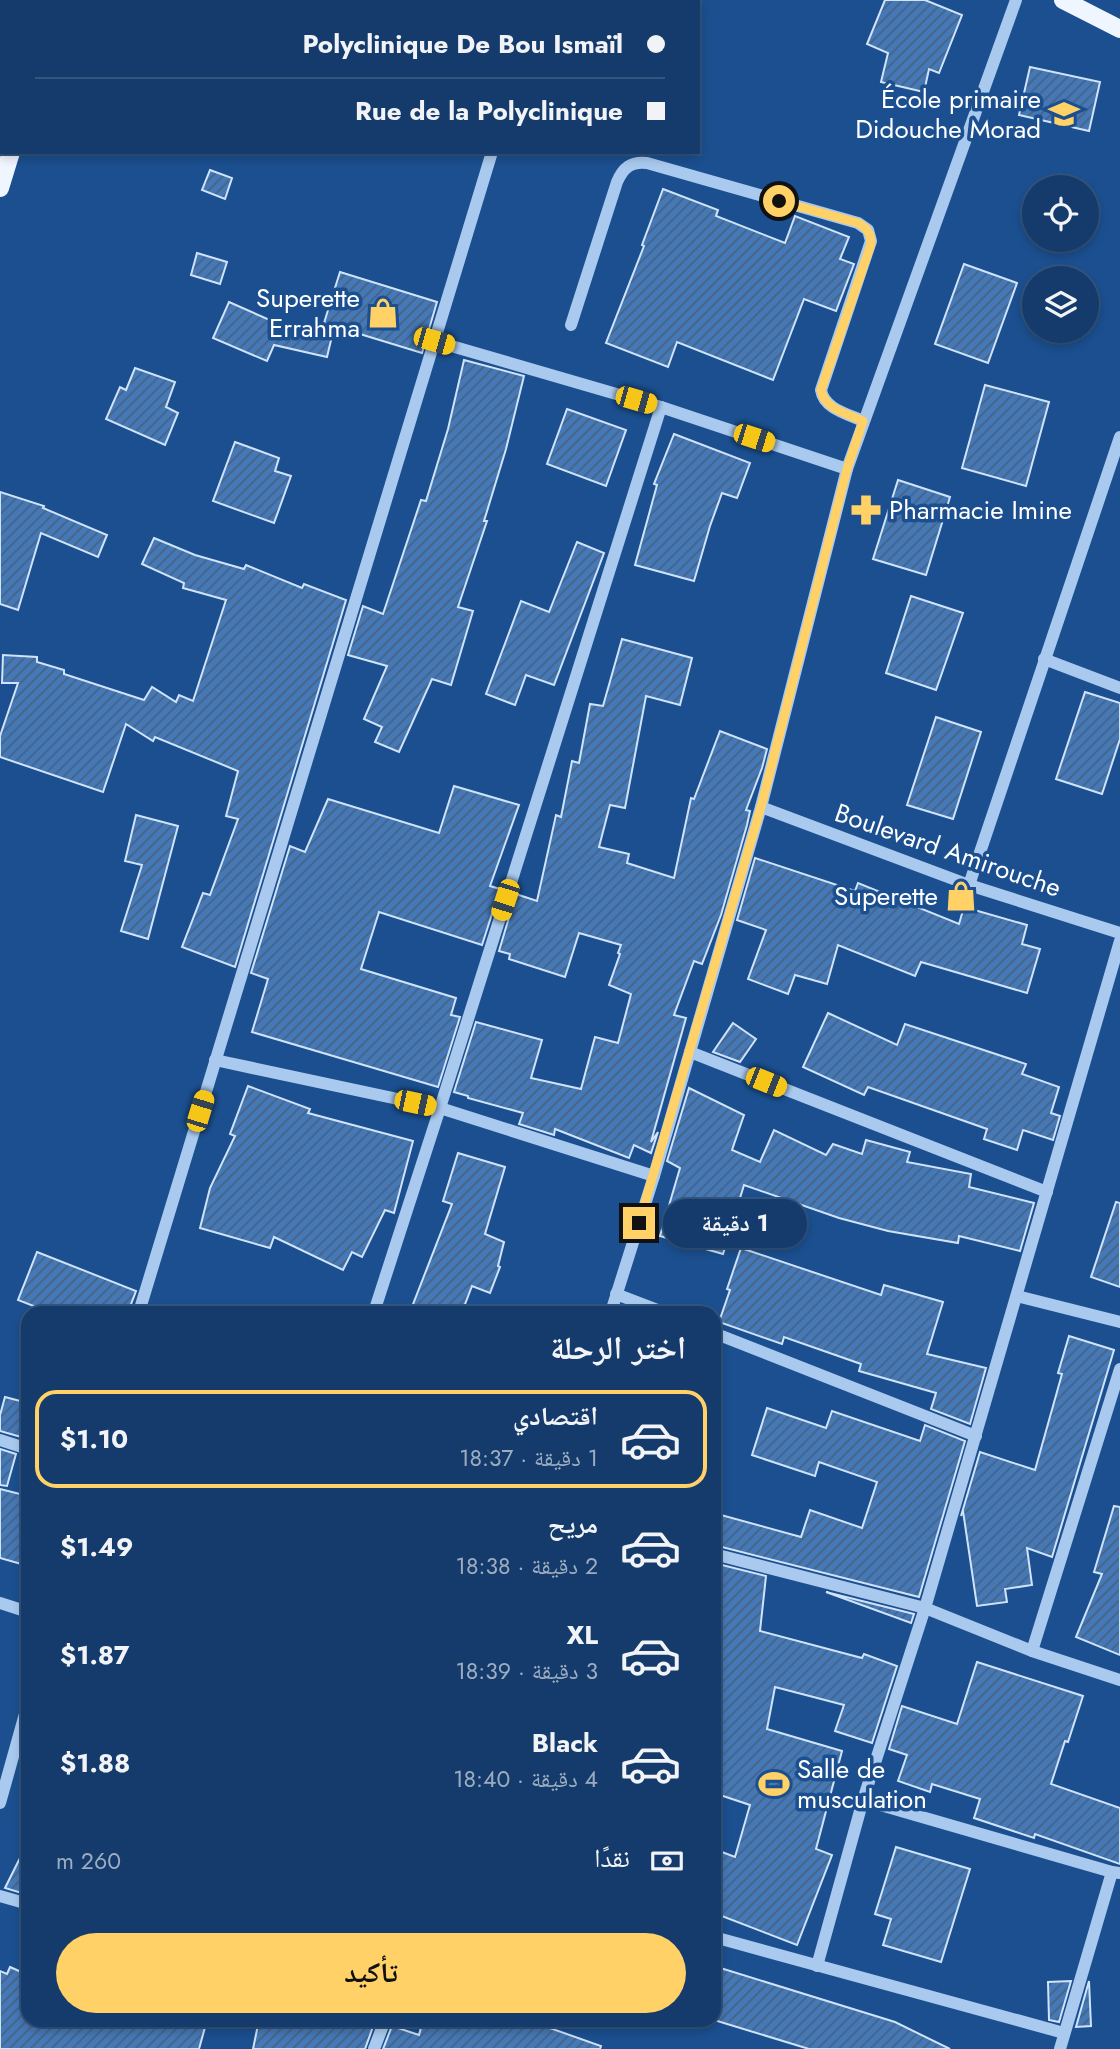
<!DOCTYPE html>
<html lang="ar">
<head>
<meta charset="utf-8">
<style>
	:root { --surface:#143b6b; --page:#214673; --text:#f1f3f6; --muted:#9dadc1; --line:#33557e; --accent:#ffd166 }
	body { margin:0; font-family:Jost,"Noto Naskh Arabic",sans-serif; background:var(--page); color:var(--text); direction:rtl; height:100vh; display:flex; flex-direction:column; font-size:26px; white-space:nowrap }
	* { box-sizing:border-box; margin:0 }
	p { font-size:23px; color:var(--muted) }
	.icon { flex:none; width:38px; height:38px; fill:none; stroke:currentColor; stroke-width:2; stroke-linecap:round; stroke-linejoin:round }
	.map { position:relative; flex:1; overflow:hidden; direction:ltr }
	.panel { position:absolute; left:21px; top:1306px; width:700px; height:721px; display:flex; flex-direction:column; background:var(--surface); border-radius:21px; box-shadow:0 4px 10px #0003,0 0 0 2px var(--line); direction:rtl }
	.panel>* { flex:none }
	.guide { position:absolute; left:0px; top:0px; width:700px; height:154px; box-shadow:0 4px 10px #0003,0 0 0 2px var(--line); direction:rtl; display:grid; align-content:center; height:154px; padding:0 35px; background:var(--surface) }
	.controls { position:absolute; left:1022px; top:175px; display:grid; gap:14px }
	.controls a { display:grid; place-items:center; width:77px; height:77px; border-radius:50%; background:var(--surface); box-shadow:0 4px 10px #0003,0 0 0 2px var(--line); font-size:35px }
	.end { position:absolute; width:32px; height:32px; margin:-16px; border:9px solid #ffd166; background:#111; box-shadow:0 0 0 4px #111 }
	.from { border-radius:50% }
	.bubble { position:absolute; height:49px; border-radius:24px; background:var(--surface); box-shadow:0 4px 10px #0003,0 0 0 2px var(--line); font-size:23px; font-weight:700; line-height:49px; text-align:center; direction:rtl }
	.car { position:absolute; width:21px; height:42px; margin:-21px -10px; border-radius:9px; box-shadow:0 0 5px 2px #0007; background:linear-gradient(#f5c518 24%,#345 0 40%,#f5c518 0 76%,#345 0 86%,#f5c518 0) }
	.guide b { display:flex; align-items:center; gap:24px; height:66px; font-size:26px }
	.guide b+b { border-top:2px solid var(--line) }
	.guide i { width:18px; height:18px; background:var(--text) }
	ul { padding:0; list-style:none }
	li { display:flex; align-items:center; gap:21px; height:98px; margin:0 14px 10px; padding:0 21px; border:4px solid transparent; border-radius:21px }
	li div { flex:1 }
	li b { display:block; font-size:26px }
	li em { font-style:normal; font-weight:700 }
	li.active { border-color:var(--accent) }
	li>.icon { width:63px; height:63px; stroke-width:1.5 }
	h2 { padding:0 35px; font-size:32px; line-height:84px }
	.pay { display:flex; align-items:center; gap:18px; height:77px; padding:0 35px; font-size:26px }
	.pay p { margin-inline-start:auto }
	.cta { display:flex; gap:14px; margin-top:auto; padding:14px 35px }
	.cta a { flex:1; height:80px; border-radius:42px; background:var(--accent); color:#111; font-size:28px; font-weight:700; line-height:80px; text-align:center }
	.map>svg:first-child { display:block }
</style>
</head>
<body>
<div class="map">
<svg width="1120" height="2049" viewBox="0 0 1120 2049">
	<defs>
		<pattern id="building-hatch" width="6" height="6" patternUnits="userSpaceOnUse" patternTransform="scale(1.75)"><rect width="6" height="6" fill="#4478b7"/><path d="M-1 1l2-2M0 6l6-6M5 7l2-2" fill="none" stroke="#486282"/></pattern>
	</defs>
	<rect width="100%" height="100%" fill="#1b4f8f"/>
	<g fill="url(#building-hatch)" stroke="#cfe3fa" stroke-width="2">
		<path d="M885 0H925L962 15 939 73 929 69 924 92 881 82 888 53 867 44Z"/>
		<path d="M1030 67 1100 82 1089 131 1019 115Z"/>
		<path d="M210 170 232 178 225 199 202 190Z"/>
		<path d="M663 189 718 210 716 216 785 243 795 216 849 237 840 259 854 264 836 311 804 299 773 380 677 342 668 367 606 343 644 246 642 245Z"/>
		<path d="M197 253 227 262 220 284 191 275Z"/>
		<path d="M964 264 1017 283 988 363 935 344Z"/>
		<path d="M340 272 437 302 422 353 324 323Z"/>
		<path d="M229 302 281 325 332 336 327 357 274 345 267 361 213 338Z"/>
		<path d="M464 360 524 376 506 449 484 521H487L458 607 473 611 451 685 432 679 399 752 375 742 382 727 364 719 387 666 348 655 363 606 383 614 421 500 426 501 448 429Z"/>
		<path d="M135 368 175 382 166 407 178 413 165 445 106 419 120 387 126 390Z"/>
		<path d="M985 385 1049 402 1026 486 962 468Z"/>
		<path d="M567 409 626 430 606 486 547 464Z"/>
		<path d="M674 434 750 463 737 498 722 493 710 526 694 581 635 565 657 485 654 484Z"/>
		<path d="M235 442 279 458 275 471 291 476 274 523 213 501Z"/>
		<path d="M898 480 950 497 926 575 873 559Z"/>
		<path d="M0 492 44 506 43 508 107 535 98 557 41 533 18 610 0 604Z"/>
		<path d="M154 538 195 555 244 569 246 565 302 588 304 584 346 600 235 967 182 947 203 893 210 895 238 819 226 816 238 771 155 737 153 741 126 724 103 792 0 757V736L18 683H2L3 655 37 657V662L64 670V674L144 700 152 687 176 702 179 695 193 701 226 600 183 588 184 583 142 564Z"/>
		<path d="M577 542 604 553 554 685 526 675 515 705 486 694 521 601 549 612Z"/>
		<path d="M911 596 963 613 936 690 886 673Z"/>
		<path d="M622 639 692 658 680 705 646 696 625 808 610 805 599 847 629 854 627 863 674 878 691 798 694 799 720 731 767 749 762 768 746 810 750 811 747 825 721 915 702 964 694 961 674 1015 686 1018 651 1142 658 1132 651 1153 634 1145 629 1158 555 1129 554 1135 519 1124 523 1113 468 1098V1096L454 1092 476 1022 542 1040 531 1078 581 1089 595 1037 618 1043 631 994 609 985 620 954 618 953 621 945 579 933 565 977 509 959 510 954 499 951 516 894 537 901 556 815 561 817 572 761 579 763 590 704 603 706Z"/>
		<path d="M1085 692 1120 703V739L1102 794 1056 779Z"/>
		<path d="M936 717 981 732 953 819 907 805Z"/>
		<path d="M454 786 519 805 490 886 500 889 482 945 379 912 361 969 456 998 451 1015 460 1017 438 1087 252 1032 268 979 251 973 290 846 305 852 328 799 439 833Z"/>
		<path d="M136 815 178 826 148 939 121 931 142 865 125 861Z"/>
		<path d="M755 858 855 891 858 883 959 924 964 907 1027 925 1022 944 1040 949 1027 993 921 962 915 976 838 945 827 984 795 975 788 994 748 979 766 930 737 920Z"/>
		<path d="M828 1013 897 1045 905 1024 1026 1064 1022 1074 1059 1087 1051 1113 1060 1116 1053 1140 1023 1130 1017 1150 984 1139 987 1129 868 1087 864 1095 803 1067Z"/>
		<path d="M733 1023 756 1039 740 1062 713 1052Z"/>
		<path d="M248 1086 310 1109 308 1113 413 1141 394 1213 385 1210 362 1257 352 1252 343 1270 274 1237 270 1248 200 1228 210 1188 235 1136 230 1134Z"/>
		<path d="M689 1088 744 1115 732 1150 760 1162 774 1130 826 1155 833 1144 862 1154 866 1140 910 1152 907 1162 971 1174 969 1187 1034 1203 1020 1251 959 1236 958 1243 888 1231 839 1218 744 1185 723 1254 660 1236 680 1168 667 1161Z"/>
		<path d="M458 1153 505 1167 485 1234 504 1242 498 1266 500 1267 490 1293 472 1286 462 1312H410L452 1204 443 1201Z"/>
		<path d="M1116 1202 1120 1203V1287L1091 1277Z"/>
		<path d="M741 1248 881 1295 884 1285 943 1302 927 1354 986 1368 970 1424 931 1409 936 1393 859 1371 861 1364 784 1337 782 1344 719 1322 730 1290 727 1289Z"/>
		<path d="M37 1252 136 1291 128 1312H49L18 1300Z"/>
		<path d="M1069 1336 1114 1350 1052 1557 1027 1548 1032 1585 1005 1589 1007 1602 977 1606 963 1511 961 1516 980 1452 1035 1470 1062 1374 1058 1373Z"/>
		<path d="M5 1397 28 1403V1433L22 1432 21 1437 0 1431V1415Z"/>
		<path d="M767 1408 826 1428 832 1411 920 1441 925 1425 965 1441 919 1597 714 1545V1513L801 1537 810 1510 862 1528 877 1482 819 1462 815 1476 752 1455Z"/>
		<path d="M0 1449 16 1454 7 1486 0 1485Z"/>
		<path d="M0 1489 28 1496V1566L0 1558Z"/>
		<path d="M1114 1506 1120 1507V1655L1076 1637 1102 1574 1094 1572Z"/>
		<path d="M714 1563 766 1576 760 1631 862 1658 864 1654 897 1666 872 1743 835 1731 844 1705 775 1687 767 1729 842 1751 816 1849 832 1855 797 1945 714 1913V1849L735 1857 750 1805 714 1793Z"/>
		<path d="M826 1592 914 1614 911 1623Z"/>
		<path d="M977 1662 1083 1696 1068 1742 1065 1741 1051 1784 1120 1808V1864L1035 1834 1034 1838 974 1818 980 1799 932 1784 930 1792 898 1781 907 1755 889 1749 902 1706 957 1724Z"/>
		<path d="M28 1842V1895L5 1888Z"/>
		<path d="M896 1847 970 1869 941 1962 883 1945 891 1919 875 1914Z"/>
		<path d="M714 1966 895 2022 950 2049H809L714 2020Z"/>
		<path d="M10 1967 28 1975V2020H207L199 2049H0V1971L7 1974Z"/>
		<path d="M1071 1981 1059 2022 1049 2020 1048 1982Z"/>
		<path d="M1089 1981 1091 2026 1076 2027Z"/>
		<path d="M259 2020H372L375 2021 365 2049H253Z"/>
		<path d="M423 2020H527L601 2046 600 2049H383L392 2026 419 2035Z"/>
	</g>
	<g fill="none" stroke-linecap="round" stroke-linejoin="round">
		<g stroke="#a9c9ee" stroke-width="12">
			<path d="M537 2 538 0"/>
			<path d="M571 325 617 182C623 168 631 161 647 163L858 223 868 230 871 241 821 390C824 409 848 414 863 421"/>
			<path d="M434 341 661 407 847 469"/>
			<path d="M1044 659 1120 688"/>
			<path d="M761 807 969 885 1120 933"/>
			<path d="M969 885 1120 437"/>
			<path d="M690 1052 1047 1192"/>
			<path d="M215 1060 440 1108 654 1176"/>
			<path d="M616 1294 663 1312"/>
			<path d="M1017 1296 1120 1322"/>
			<path d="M139 1312 492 152"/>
			<path d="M374 1312 440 1108 661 407"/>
			<path d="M611 1312 654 1176 761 807 847 469 1016 0"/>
			<path d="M714 1333 976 1436"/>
			<path d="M0 1440 28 1449"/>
			<path d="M714 1554 925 1608 1032 1651 1120 1680"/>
			<path d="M0 1603 28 1612"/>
			<path d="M1032 1651 1120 1369"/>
			<path d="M863 1800 1112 1872"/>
			<path d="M0 1803 28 1703"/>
			<path d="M0 1896 28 1904"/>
			<path d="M714 1937 1064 2033"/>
			<path d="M817 1966 863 1800 925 1608 1120 941"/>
			<path d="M374 2049 385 2020"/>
			<path d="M1060 2049 1112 1872 1120 1873"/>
		</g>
		<g stroke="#f0f6ff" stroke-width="18">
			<path d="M1063 0 1120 29"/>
			<path d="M54 2V0"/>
			<path d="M0 188 11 152"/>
		</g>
	</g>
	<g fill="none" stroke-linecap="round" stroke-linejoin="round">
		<path stroke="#ffd166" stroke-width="9" d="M639 1223 761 807 847 469 863 421C848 414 824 409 821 390L870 247C873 236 868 228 858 223L779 201"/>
	</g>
	<defs>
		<g id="school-bare" transform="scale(2.415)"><path d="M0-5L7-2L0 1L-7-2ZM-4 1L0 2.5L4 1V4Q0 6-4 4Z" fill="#ffd166" stroke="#1b4f8f" stroke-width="2.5" paint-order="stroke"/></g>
		<g id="shop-bare" transform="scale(2.415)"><path d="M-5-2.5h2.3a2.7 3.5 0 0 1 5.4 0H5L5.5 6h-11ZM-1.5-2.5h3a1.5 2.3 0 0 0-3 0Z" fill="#ffd166" stroke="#1b4f8f" stroke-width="2.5" paint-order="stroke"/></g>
		<g id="pharmacy-bare" transform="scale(2.415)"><path d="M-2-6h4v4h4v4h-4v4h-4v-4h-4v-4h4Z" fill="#ffd166" stroke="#1b4f8f" stroke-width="2.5" paint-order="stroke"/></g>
		<g id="stadium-bare" transform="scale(2.415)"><path d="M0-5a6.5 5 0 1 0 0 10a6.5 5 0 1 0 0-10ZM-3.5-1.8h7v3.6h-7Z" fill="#ffd166" stroke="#1b4f8f" stroke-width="2.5" paint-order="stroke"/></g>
	</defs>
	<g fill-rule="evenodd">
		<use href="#school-bare" x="1064" y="114"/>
		<use href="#shop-bare" x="383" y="313"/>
		<use href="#pharmacy-bare" x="866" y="510"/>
		<use href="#shop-bare" x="961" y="896"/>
		<use href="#stadium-bare" x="774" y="1784"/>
	</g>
	<g text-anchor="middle" stroke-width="7" stroke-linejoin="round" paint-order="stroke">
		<g font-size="26" fill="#fff" stroke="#1b4f8f" text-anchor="end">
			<text x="1041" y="108">École primaire<tspan x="1041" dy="30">Didouche Morad</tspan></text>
			<text x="360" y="307">Superette<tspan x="360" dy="30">Errahma</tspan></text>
			<text x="889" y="519" text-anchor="start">Pharmacie Imine</text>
			<text x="938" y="905">Superette</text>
			<text x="797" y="1778" text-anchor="start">Salle de<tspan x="797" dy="30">musculation</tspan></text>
		</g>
		<g font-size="26" fill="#fff" stroke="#1b4f8f">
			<text transform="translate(948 850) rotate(19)" y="9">Boulevard Amirouche</text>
		</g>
	</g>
</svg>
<div class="controls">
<a><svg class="icon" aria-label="locate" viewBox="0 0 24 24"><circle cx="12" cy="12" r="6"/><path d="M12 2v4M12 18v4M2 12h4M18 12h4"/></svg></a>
<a><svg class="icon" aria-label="layers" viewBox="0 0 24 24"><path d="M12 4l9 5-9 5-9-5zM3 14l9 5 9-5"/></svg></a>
</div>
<i class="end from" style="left:779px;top:201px"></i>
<i class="end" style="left:639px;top:1223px"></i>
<div class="bubble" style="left:663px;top:1199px;width:144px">1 دقيقة</div>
<i class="car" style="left:434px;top:341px;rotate:106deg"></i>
<i class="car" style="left:636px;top:400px;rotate:106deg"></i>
<i class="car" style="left:754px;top:438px;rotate:108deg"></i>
<i class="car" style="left:505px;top:900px;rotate:198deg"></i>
<i class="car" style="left:766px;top:1082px;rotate:112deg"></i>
<i class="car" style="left:415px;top:1103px;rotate:102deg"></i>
<i class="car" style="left:200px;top:1111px;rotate:17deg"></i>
<div class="guide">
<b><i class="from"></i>Polyclinique De Bou Ismaïl</b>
<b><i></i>Rue de la Polyclinique</b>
</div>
<section class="panel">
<h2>اختر الرحلة</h2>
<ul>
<li class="active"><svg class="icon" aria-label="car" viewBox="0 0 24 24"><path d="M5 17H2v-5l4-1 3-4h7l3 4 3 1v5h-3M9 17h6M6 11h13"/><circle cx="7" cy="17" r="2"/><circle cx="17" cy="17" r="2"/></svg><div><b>اقتصادي</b><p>1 دقيقة · 18:37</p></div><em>$1.10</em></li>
<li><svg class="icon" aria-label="car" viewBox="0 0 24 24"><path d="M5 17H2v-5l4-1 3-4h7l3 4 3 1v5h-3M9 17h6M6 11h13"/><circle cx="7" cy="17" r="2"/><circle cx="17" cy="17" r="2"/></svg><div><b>مريح</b><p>2 دقيقة · 18:38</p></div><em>$1.49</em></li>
<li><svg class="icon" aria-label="car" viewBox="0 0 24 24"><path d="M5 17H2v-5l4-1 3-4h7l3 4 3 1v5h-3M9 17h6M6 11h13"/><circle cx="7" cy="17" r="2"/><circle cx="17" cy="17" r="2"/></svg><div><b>XL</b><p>3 دقيقة · 18:39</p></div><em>$1.87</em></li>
<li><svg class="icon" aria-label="car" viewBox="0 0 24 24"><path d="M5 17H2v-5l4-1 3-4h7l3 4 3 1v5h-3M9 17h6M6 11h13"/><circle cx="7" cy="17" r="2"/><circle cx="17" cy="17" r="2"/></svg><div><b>Black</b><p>4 دقيقة · 18:40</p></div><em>$1.88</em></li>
</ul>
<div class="pay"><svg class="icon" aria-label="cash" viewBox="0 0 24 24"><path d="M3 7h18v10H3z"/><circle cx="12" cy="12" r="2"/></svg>نقدًا<p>260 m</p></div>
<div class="cta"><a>تأكيد</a></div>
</section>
</div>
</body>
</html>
